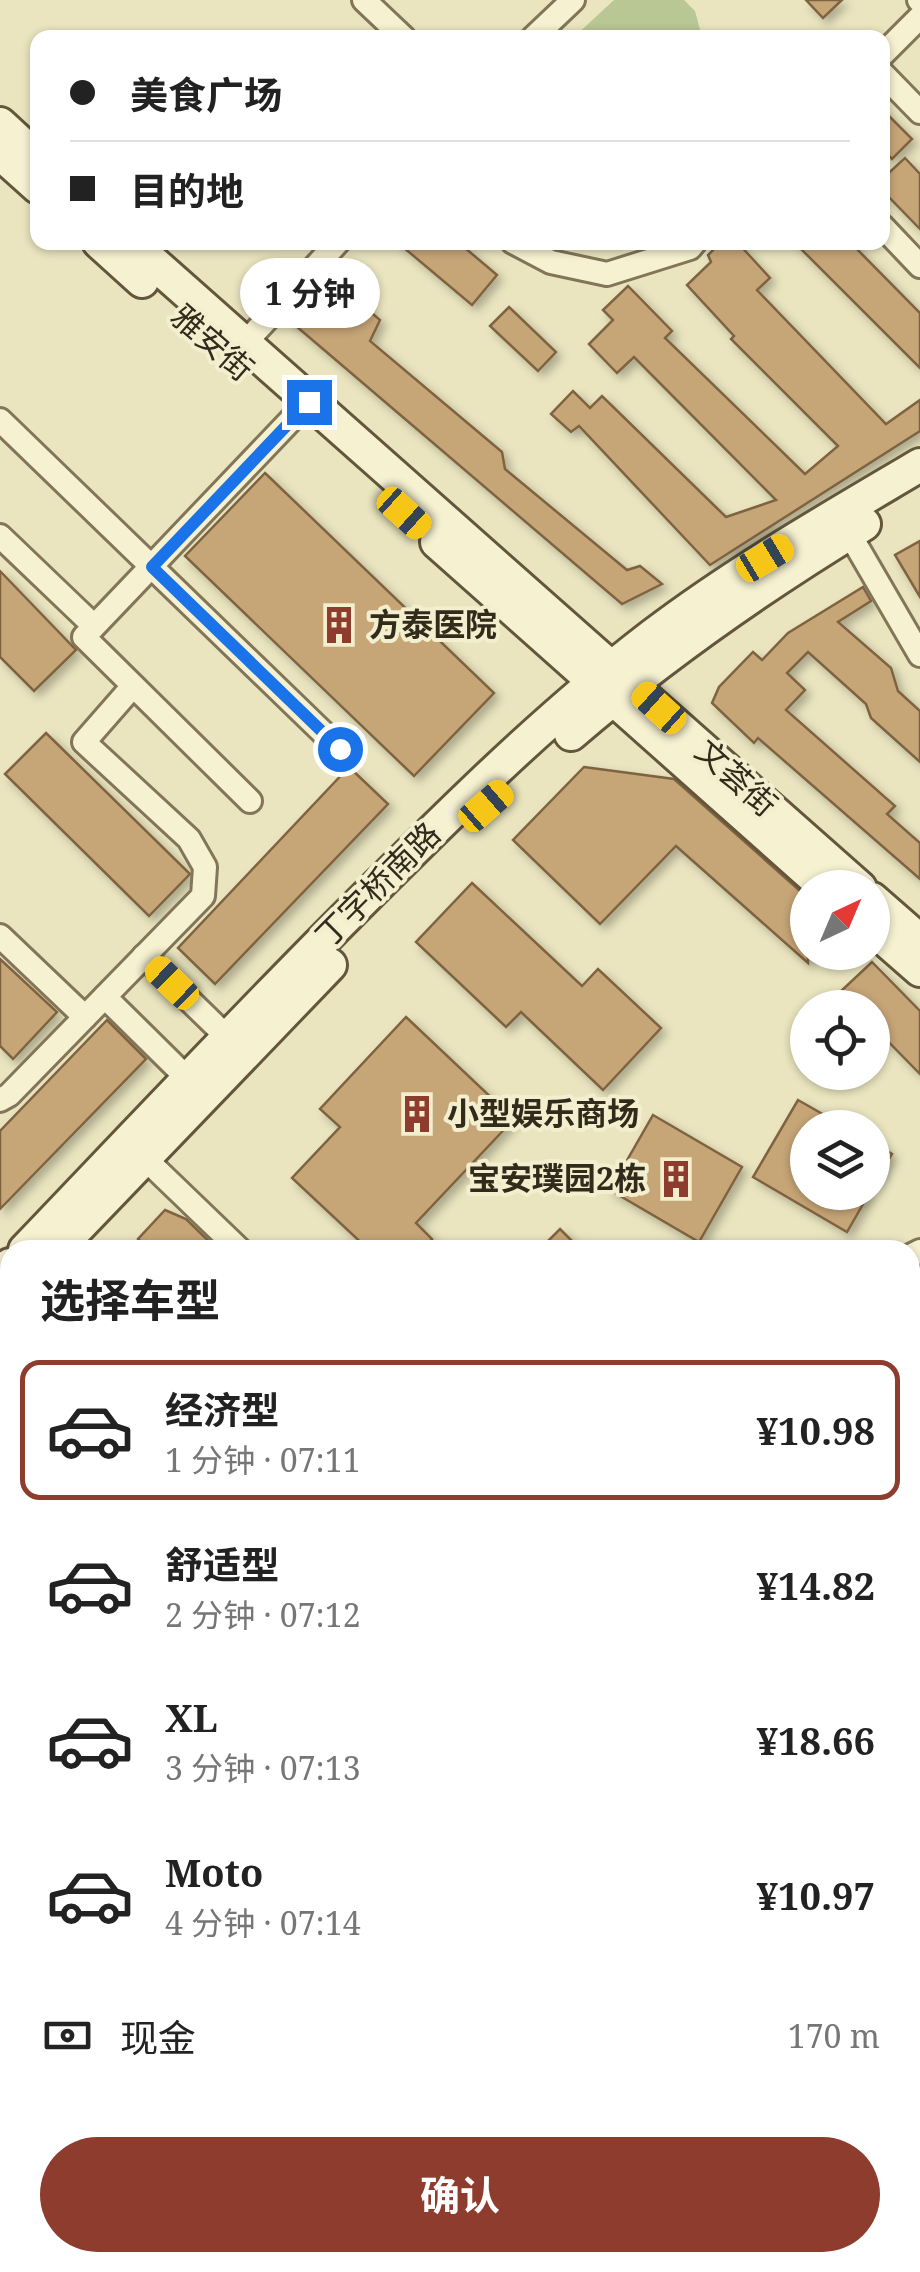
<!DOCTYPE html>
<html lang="zh">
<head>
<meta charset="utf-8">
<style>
	:root { --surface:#fff; --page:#f2f2f2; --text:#222; --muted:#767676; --line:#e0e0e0; --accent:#8d3c2d }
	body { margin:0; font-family:"Noto Serif","Noto Sans SC",serif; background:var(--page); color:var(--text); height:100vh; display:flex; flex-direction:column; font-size:38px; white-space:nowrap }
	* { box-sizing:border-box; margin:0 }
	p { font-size:32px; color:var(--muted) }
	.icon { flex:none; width:55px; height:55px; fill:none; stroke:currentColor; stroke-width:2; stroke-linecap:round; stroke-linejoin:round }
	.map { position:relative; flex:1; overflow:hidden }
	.details { position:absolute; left:0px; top:1240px; width:920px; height:1032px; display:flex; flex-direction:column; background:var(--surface); border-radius:30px 30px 0 0; box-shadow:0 2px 8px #0004 }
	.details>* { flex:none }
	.top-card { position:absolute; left:30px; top:30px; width:860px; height:220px; border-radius:20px; box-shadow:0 2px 8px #0004; display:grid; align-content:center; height:220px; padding:0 40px; background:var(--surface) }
	.needle { width:65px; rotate:44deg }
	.buttons { position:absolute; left:790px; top:870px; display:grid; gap:20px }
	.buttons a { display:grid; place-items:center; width:100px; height:100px; border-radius:50%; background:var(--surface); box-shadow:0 2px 8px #0004; font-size:50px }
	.end { position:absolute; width:45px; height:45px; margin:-22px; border:12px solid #1a73e8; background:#fff; box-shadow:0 0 0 5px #fff }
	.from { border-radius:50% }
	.bubble { position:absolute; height:70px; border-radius:35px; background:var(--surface); box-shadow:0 2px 8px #0004; font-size:32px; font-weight:700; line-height:70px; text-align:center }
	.car { position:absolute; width:30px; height:60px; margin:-30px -15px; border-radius:12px; box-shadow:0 0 8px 2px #0007; background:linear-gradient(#f5c518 24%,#345 0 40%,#f5c518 0 76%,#345 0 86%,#f5c518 0) }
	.top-card b { display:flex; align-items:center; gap:35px; height:95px; font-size:38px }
	.top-card b+b { border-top:2px solid var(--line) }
	.top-card i { width:25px; height:25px; background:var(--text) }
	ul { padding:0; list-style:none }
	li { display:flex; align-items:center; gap:30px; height:140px; margin:0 20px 15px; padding:0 20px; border:5px solid transparent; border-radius:20px }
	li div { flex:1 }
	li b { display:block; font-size:38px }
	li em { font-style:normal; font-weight:700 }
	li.active { border-color:var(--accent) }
	li>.icon { width:90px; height:90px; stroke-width:1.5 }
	h2 { padding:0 40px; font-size:45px; line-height:120px }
	.pay { display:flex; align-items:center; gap:25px; height:110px; padding:0 40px; font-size:38px }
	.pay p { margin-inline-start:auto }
	.button { display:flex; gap:20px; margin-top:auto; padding:20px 40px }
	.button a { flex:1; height:115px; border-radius:60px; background:var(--accent); color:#fff; font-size:40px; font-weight:700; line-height:115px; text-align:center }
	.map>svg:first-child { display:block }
</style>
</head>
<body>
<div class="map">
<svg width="920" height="2272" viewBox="0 0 920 2272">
	<defs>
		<filter id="shadow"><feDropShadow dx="5" dy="5" stdDeviation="5" flood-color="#0004"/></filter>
	</defs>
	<rect width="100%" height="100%" fill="#eae5bf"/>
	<g fill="#b9c794">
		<path d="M614 0H684L695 11 702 37H574Z"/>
		<path d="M920 1552V2105L910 2113V1555Z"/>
		<path d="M10 2039V2262L636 2263 622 2272H0V2049Z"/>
		<path d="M920 2177V2272H805L798 2263 910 2262V2184Z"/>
	</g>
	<g fill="#c6a577" stroke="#7f6440" stroke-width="2.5" filter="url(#shadow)">
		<path d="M806 0H842L823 18Z"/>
		<path d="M882 109 912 139 892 159 882 149Z"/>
		<path d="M905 158 920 174V229L882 190V179Z"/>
		<path d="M397 242H458L497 275 472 305Z"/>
		<path d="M721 242H737L770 278 757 290 886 424 920 400V431L710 565 579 426 571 432 551 414 573 391 590 408 602 396 726 517 776 500 634 357 617 373 589 344 613 320 603 310 628 286 672 331 665 338 805 474 838 446 731 339 734 336 687 285 711 262 708 255Z"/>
		<path d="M794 242H850L920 313V368Z"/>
		<path d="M328 275 380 320 370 341 502 452 505 469 627 570 640 566 662 584 622 604 289 320Z"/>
		<path d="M509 307 556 352 538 371 490 326Z"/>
		<path d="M265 473 494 693 414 776 185 556Z"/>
		<path d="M920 541V597L895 555Z"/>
		<path d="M0 571 76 650 34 691 0 657Z"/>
		<path d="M863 587 871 601 838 622 891 668 898 691 920 711V762L871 718 866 704 808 652 787 673 805 690 786 710 895 806 887 814 920 843V879L758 738 754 743 712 703 719 687 753 652 762 660 788 633Z"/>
		<path d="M46 733 190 874 149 916 5 774Z"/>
		<path d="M349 767 388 804 215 984 178 948Z"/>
		<path d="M584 767 674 779 808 898V963L676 846 600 924 513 840Z"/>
		<path d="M472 883 582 986 598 969 661 1028 603 1090 521 1012 506 1027 416 942Z"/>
		<path d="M0 959 57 1012 13 1059 0 1046Z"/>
		<path d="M872 962 920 1011V1074L872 1025V1008H855L840 992Z"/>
		<path d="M406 1017 514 1119 416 1223 432 1239 422 1250H369L292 1178 340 1127 320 1109Z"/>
		<path d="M107 1020 146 1059 0 1209V1131Z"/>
		<path d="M798 1100 847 1128H808V1192H870L847 1232 753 1177Z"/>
		<path d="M653 1115 742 1167 699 1242 610 1190Z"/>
		<path d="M872 1142 892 1154 872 1188Z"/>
		<path d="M165 1210 186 1219 218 1250H149L138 1239Z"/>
		<path d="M560 1229 581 1250H539Z"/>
	</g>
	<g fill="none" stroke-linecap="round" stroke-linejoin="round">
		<g stroke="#827559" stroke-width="16">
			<g id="lane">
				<path d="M910 1299 920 1308"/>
				<path d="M910 1987 920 2000"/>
			</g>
		</g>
		<g stroke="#827559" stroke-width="28">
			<g id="street">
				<path d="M364 0 404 38"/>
				<path d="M919 0 920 1"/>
				<path d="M533 38 573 0"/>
				<path d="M882 55 920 17"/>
				<path d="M882 73 920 112"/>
				<path d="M882 226 920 266"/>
				<path d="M513 242 551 262 607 274 690 248 695 242"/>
				<path d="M244 344 338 242"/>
				<path d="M0 420 340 749"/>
				<path d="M842 521 920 655"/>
				<path d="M0 536 94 626"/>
				<path d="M250 801 84 637 309 401"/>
				<path d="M0 936 85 1017"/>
				<path d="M144 956 227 1037"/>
				<path d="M105 997 187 1078"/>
				<path d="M0 1100 9 1095 203 896 205 867 189 839 84 742 133 686"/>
				<path d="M134 1148 240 1250"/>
				<path d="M910 1256 920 1251"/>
				<path d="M910 1534 920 1531"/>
				<path d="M0 1982 10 1972"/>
				<path d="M0 2019 10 2008"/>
				<path d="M910 2150 920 2143"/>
				<path d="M768 2262 775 2272"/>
				<path d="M669 2272 683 2262"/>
			</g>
		</g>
		<g stroke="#63563c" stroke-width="38">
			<g id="secondary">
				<path d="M0 124 38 159"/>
				<path d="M0 153 38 187"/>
				<path d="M99 242 142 281"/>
				<path d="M130 242 860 888"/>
				<path d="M437 542 826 888"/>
				<path d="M571 734C662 656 762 586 864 524"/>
				<path d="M872 899 920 941"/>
				<path d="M880 935 920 970"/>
				<path d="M25 1250C133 1137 240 1023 351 912 447 816 544 719 652 636 736 572 829 519 920 465"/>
				<path d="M56 1250 330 965"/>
				<path d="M0 1276 10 1265"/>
				<path d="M0 1310 10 1299"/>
			</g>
		</g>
		<use href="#lane" stroke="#f6f1d1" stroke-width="11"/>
		<use href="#street" stroke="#f6f1d1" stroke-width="22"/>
		<use href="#secondary" stroke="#f6f1d1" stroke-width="32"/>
	</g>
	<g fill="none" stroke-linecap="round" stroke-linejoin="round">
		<path stroke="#1a73e8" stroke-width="12" d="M309 402 152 567 340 749"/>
	</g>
	<defs>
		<g id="building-bare" transform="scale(3)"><path d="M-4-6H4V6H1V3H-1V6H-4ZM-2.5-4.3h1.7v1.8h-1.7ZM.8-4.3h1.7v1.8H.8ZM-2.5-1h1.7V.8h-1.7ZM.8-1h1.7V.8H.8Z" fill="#8d3c2d" stroke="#f2eece" stroke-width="2.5" paint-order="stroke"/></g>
	</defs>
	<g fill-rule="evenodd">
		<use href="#building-bare" x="339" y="625"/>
		<use href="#building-bare" x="417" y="1114"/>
		<use href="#building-bare" x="676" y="1179"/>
	</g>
	<g text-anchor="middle" stroke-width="8" stroke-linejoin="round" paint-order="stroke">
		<g font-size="32" fill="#322b1c" stroke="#f2eece">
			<text transform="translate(212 343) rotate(41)" y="11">雅安街</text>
			<text transform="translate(736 778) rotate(42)" y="11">文荟街</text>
			<text transform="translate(378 885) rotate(-45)" y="11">丁字桥南路</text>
		</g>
		<g font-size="32" font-weight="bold" fill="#322b1c" stroke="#f2eece" text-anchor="start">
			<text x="369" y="636">方泰医院</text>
			<text x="447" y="1125">小型娱乐商场</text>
			<text x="646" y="1190" text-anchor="end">宝安璞园2栋</text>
		</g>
	</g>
</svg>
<div class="buttons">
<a><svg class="needle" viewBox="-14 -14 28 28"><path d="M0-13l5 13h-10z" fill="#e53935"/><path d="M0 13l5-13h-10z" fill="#767676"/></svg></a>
<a><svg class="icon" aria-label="locate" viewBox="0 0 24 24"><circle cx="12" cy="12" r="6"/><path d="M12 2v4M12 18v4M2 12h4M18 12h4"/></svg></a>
<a><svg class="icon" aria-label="layers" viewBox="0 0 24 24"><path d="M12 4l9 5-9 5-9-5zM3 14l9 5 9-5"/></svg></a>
</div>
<i class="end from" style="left:340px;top:749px"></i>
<i class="end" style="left:309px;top:402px"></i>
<div class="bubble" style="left:240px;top:258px;width:140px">1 分钟</div>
<i class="car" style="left:404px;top:513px;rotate:132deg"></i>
<i class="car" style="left:765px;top:558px;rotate:59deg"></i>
<i class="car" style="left:659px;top:708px;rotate:312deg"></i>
<i class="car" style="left:486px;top:806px;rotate:49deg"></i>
<i class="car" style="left:172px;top:983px;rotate:314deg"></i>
<div class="top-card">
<b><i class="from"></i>美食广场</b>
<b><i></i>目的地</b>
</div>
<section class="details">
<h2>选择车型</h2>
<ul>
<li class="active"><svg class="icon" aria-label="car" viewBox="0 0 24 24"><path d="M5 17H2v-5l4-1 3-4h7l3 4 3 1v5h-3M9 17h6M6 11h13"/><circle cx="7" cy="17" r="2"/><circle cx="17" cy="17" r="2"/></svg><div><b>经济型</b><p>1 分钟 · 07:11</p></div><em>¥10.98</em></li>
<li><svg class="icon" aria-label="car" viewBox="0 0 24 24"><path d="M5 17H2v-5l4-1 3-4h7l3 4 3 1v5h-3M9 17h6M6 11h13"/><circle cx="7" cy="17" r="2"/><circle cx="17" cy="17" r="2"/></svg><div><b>舒适型</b><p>2 分钟 · 07:12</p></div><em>¥14.82</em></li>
<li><svg class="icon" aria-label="car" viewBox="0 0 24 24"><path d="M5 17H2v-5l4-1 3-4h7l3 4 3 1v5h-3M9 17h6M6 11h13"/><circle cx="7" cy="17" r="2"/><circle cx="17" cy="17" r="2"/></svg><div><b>XL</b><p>3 分钟 · 07:13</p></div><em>¥18.66</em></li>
<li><svg class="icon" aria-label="car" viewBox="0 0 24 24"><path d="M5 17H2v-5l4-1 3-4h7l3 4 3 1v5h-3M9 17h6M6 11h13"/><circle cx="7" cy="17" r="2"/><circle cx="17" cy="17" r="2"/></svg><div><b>Moto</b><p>4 分钟 · 07:14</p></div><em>¥10.97</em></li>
</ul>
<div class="pay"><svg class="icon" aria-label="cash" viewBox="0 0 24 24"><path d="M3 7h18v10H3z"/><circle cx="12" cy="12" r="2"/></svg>现金<p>170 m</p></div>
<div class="button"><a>确认</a></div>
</section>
</div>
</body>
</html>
